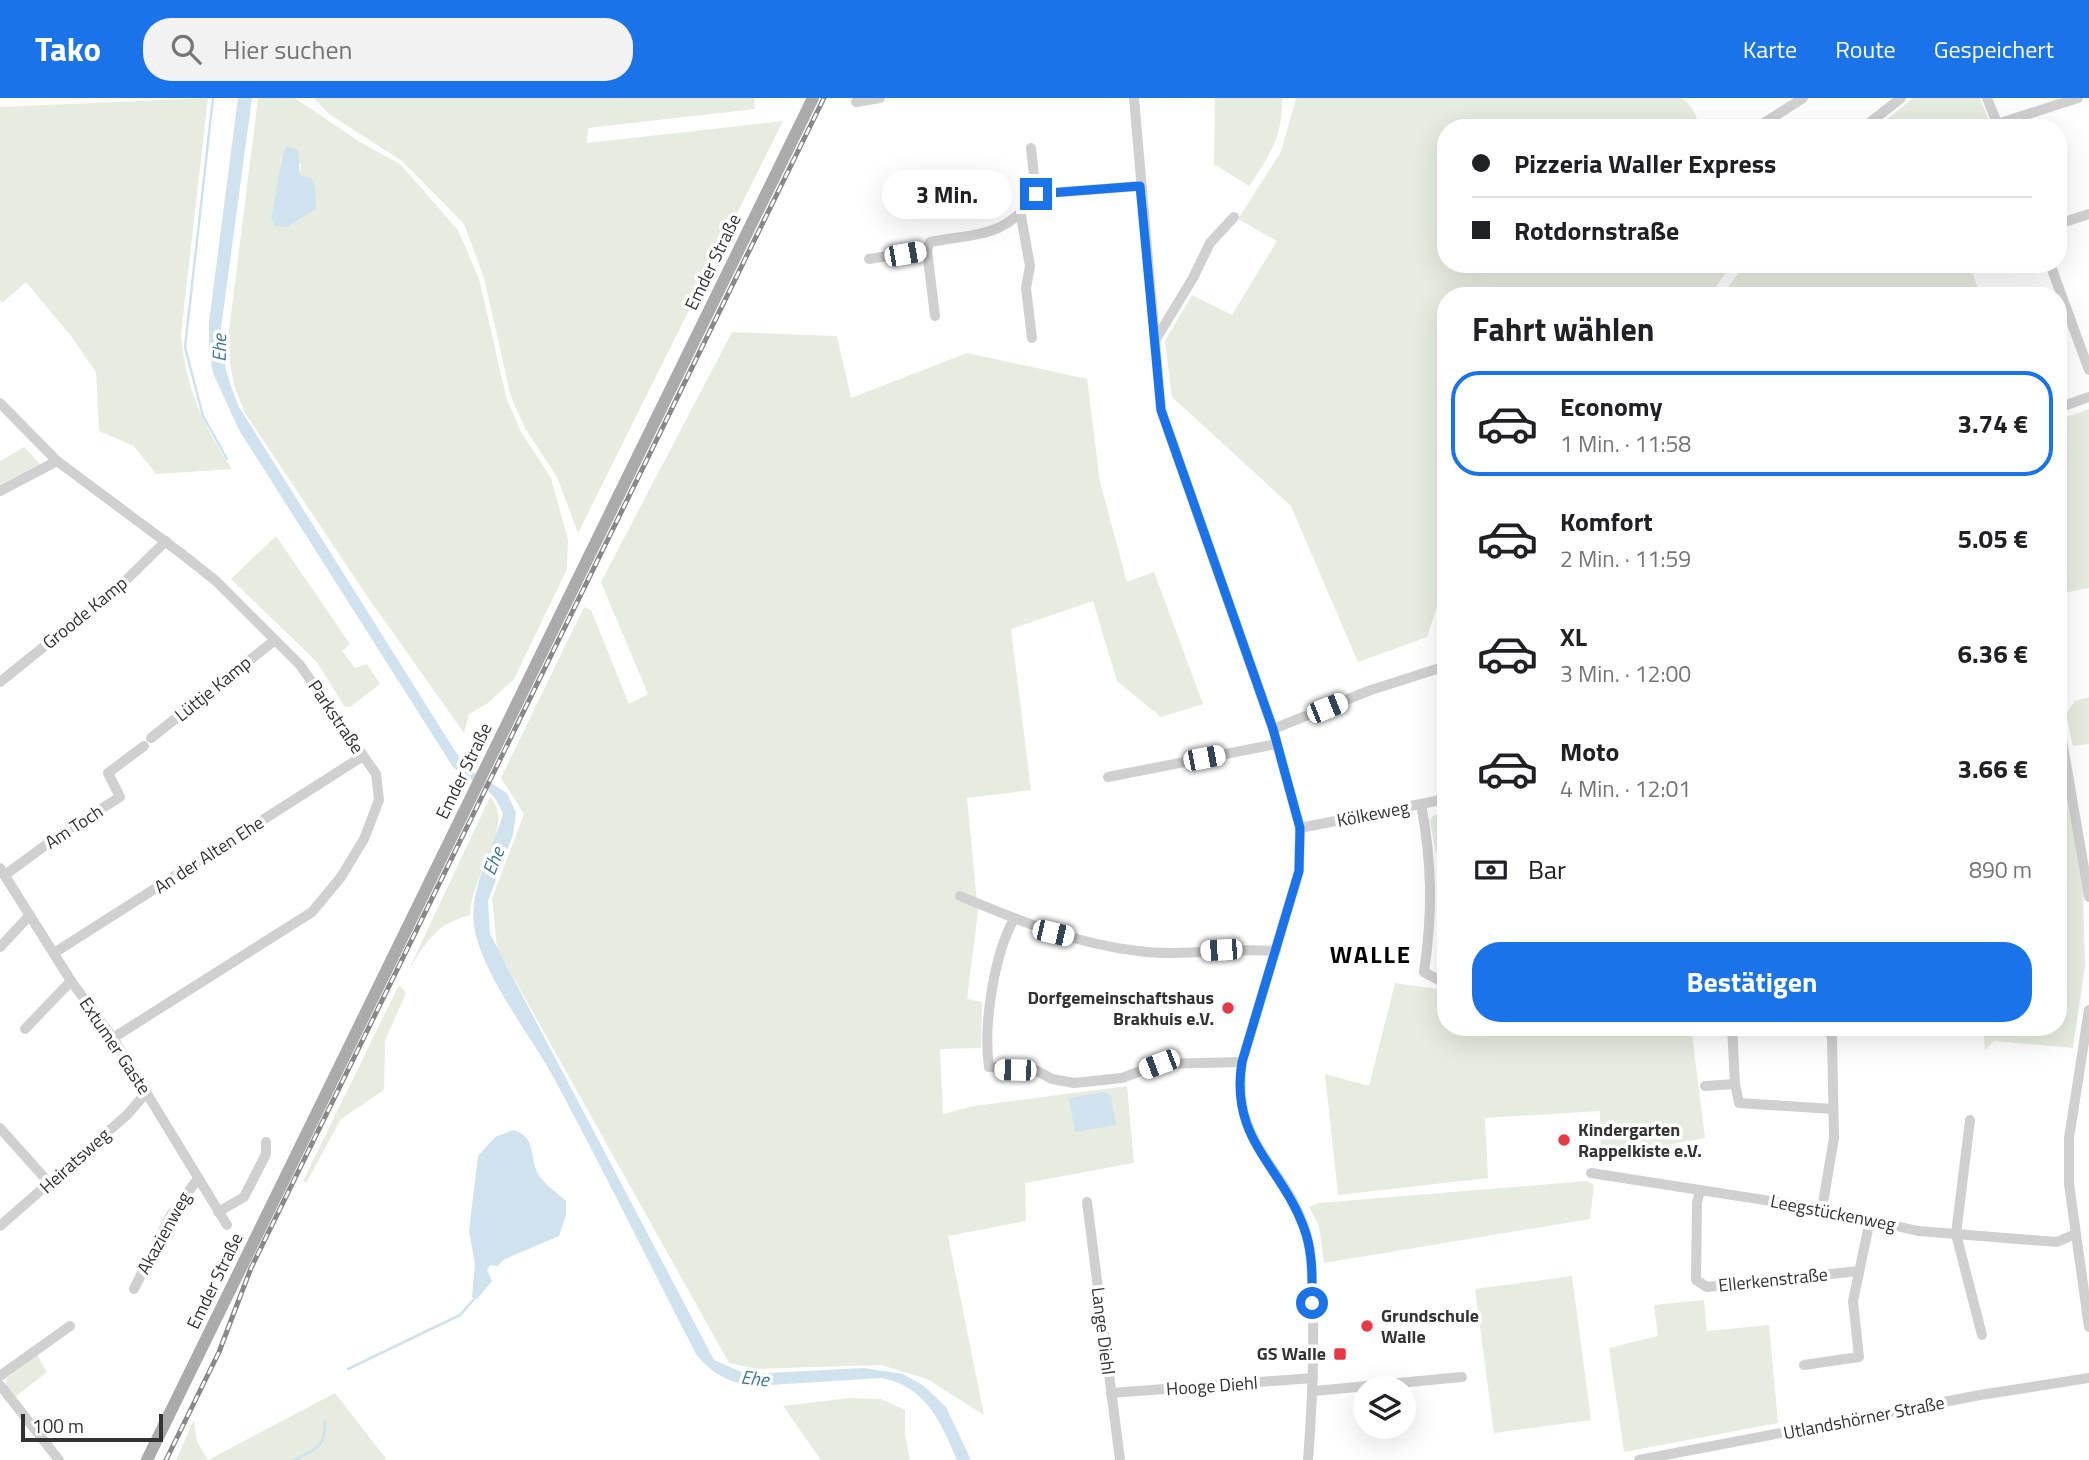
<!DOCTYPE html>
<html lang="de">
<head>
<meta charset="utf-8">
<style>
	:root { --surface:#fff; --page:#f2f2f2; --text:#202124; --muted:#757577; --line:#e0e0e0; --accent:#1a73e8 }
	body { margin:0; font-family:"Titillium Web",sans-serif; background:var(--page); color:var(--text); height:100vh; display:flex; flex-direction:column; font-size:26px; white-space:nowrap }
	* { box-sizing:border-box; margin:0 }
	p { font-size:23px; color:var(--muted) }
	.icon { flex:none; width:38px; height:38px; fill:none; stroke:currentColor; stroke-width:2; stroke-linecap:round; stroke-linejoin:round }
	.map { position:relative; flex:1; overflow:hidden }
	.drawer { position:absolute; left:1437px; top:189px; width:630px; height:749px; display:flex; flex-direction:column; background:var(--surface); border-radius:28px; box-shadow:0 7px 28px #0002 }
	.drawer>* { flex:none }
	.top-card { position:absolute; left:1437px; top:21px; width:630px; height:154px; border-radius:28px; box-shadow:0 7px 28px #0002; display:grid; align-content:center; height:154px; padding:0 35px; background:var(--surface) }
	.tools { position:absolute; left:1353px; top:1278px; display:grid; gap:14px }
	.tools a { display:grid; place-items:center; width:63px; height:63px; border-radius:50%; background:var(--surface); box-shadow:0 7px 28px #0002; font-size:35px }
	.scale { position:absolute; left:21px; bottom:18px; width:142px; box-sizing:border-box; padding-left:7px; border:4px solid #333; border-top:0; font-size:19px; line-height:24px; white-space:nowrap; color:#333; -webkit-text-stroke:5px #fff; paint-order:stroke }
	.end { position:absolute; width:32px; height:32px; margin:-16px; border:9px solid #1a73e8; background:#fff; box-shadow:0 0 0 4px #fff }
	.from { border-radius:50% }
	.bubble { position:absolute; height:49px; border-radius:24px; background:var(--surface); box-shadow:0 7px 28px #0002; font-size:23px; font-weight:700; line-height:49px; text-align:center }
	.car { position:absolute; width:21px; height:42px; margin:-21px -10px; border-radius:9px; box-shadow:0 0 5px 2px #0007; background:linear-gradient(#fff 24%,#345 0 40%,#fff 0 76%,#345 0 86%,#fff 0) }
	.top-card b { display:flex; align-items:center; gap:24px; height:66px; font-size:26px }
	.top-card b+b { border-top:2px solid var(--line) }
	.top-card i { width:18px; height:18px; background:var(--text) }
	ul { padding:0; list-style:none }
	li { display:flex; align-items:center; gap:21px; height:105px; margin:0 14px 10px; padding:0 21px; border:4px solid transparent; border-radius:28px }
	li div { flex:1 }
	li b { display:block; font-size:26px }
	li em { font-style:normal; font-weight:700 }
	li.on { border-color:var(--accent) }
	li>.icon { width:63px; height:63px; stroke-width:1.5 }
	h2 { padding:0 35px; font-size:32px; line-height:84px }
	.pay { display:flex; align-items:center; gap:18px; height:77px; padding:0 35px; font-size:26px }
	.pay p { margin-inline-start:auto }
	.button { display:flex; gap:14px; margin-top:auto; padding:14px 35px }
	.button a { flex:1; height:80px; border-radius:28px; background:var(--accent); color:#fff; font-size:28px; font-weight:700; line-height:80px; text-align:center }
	header { display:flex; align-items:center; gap:42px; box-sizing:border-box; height:98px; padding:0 35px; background:var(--accent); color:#fff }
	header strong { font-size:33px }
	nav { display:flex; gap:38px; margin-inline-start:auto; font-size:24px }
	.search { width:490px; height:63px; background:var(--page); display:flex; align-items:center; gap:18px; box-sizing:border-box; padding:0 24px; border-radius:28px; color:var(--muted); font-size:26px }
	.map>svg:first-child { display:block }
</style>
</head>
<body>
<header>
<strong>Tako</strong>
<div class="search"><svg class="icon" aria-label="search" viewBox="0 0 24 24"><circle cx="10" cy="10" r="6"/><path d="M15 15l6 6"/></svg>Hier suchen</div>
<nav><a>Karte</a><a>Route</a><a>Gespeichert</a></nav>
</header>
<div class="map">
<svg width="2089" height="1362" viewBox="0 0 2089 1362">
	<rect width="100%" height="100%" fill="#fff"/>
	<g fill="#e6ecdf" fill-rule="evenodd">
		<path d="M208 0 181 236C185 288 203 328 232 371L156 376 134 348 99 333 96 274 71 238 26 184 2 205 0 202V9Z"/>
		<path d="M258 0H295L360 44 400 66 458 132 479 181 507 302 521 334 551 380 568 442 567 471 514 581 488 605 469 616 464 635 367 498 245 315 234 287 227 249ZM281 59 301 66 300 77 271 120 279 88Z"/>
		<path d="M314 0H754L755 11 588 30 587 45 783 23 578 435 557 379 525 330 511 299 484 180 464 126 402 63 329 16Z"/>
		<path d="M1215 0H1282C1283 37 1270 58 1249 88L1214 66Z"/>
		<path d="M1296 0H1682C1692 8 1698 17 1698 30H1446V166H1732L1709 198H1446L1445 484 1427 539 1358 564 1291 408 1172 299 1165 243 1192 197 1232 217 1277 143 1238 121 1281 54Z"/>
		<path d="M1913 0H1980L1992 30H1876Z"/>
		<path d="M1745 166H1969L1981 198H1722Z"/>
		<path d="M732 234 837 238 851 300 967 255 1087 281 1100 384 1127 484 1154 474 1203 606 1161 619 1117 583 1093 503 1011 531 1031 692 967 700 978 814 967 901 982 904 981 950 940 951 943 1016 974 1008 1127 988 1134 1065 1025 1085 1026 1123 948 1138 984 1317 927 1281 881 1267 757 1271 729 1265 497 850 492 800 524 716 501 680 584 509 591 512 629 606 648 596 601 484Z"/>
		<path d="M2089 311V490L2058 496V322Z"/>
		<path d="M24 349 40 366 0 387V363Z"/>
		<path d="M276 438 350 546 342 553 355 570 367 566 380 586 350 609 344 608 317 564 231 481Z"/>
		<path d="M2089 599V646L2073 648 2066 616 2075 603Z"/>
		<path d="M2058 652 2083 793 2085 868 2073 950 1994 943 1985 952 1983 929H2058Z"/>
		<path d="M490 699C517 729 470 778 470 817 435 827 428 842 409 871Z"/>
		<path d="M1445 712V754L1436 755 1430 723 1433 718Z"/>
		<path d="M1395 885 1445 892 1446 929H1691L1705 1040 1601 1059 1600 1013 1485 1020 1488 1080 1338 1097 1325 976 1369 988Z"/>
		<path d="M399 887 406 895 385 943 384 992 341 1021 306 1085 303 1083Z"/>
		<path d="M1587 1083 1594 1087 1590 1121 1324 1165 1319 1128 1309 1109 1319 1105Z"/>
		<path d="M1572 1178 1591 1322 1494 1335 1475 1191Z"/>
		<path d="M1704 1202 1707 1233 1769 1227 1778 1325 1624 1354 1609 1250 1658 1238 1654 1207Z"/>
		<path d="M37 1257 47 1274 15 1299 6 1288 7 1280Z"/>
		<path d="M335 1295 387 1362H176L194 1322 197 1344 208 1362Z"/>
		<path d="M849 1300 881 1301 905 1312V1336L910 1362H821L783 1308Z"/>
	</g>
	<g fill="#cfe2ee">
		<path d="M238 0H252L221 230C221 259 228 283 239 309L465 669 507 695 516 715 513 737 488 803 490 836 714 1262 746 1276 864 1270 903 1276 924 1288 946 1309 971 1362H957C941 1324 926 1289 882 1280L753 1288C728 1284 712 1276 696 1256 649 1165 604 1073 555 982 532 939 481 875 474 828 469 791 493 751 503 716 493 688 475 686 453 669L239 332 213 275 209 252V224Z"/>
		<path d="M287 48 298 52 300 77 311 80 315 89 316 111 287 129 275 128 271 120C277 99 278 63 287 48Z"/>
		<path d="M1104 994 1111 997 1116 1027 1075 1034 1069 1000Z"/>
		<path d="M513 1032C537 1039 529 1058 538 1076 545 1087 557 1095 566 1103V1117L559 1138 503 1162 498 1168 490 1167 487 1172 492 1183 477 1201 472 1199 475 1166 469 1133 478 1058 495 1039Z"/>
	</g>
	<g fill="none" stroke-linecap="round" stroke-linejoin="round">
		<g stroke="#cfe2ee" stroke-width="2.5">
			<path d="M213 0 185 249 203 318 227 361"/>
			<path d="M348 1271 460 1217 475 1200"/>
			<path d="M294 1362C317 1350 325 1351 325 1323"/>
		</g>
		<g stroke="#d0d0d0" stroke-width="10">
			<path d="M1134 0 1161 312 1273 631 1300 730 1299 773 1242 964C1229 1047 1289 1069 1307 1139 1313 1163 1312 1188 1313 1213 1314 1263 1312 1312 1308 1362"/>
			<path d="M1987 0 1999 30"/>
			<path d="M856 4 880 0"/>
			<path d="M1997 26 2078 0"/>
			<path d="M1756 30 1803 0"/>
			<path d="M1863 30 1901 0"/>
			<path d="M1031 50 1036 96"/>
			<path d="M1021 118 1030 168 1026 190 1032 240"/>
			<path d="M2058 126 2089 116"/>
			<path d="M927 152 935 218"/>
			<path d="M869 161 927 152 930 144C978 135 1006 140 1036 96L1140 88"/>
			<path d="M2050 166 2089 272"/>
			<path d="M1156 241 1193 180 1210 145 1234 119"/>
			<path d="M0 305 57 363 182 456 216 483 300 567 376 676 379 702 364 741 341 779 312 814 113 940"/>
			<path d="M2058 310 2089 299"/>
			<path d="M0 393 57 363"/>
			<path d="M0 584 123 485 166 443"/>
			<path d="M2058 619 2089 799"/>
			<path d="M1273 631 1371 592 1446 568"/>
			<path d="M151 640 275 542"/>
			<path d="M1108 679 1276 646"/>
			<path d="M1421 706C1432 765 1433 814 1424 874L1446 886"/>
			<path d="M1300 730 1446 701"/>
			<path d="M0 770 71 883 113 940 227 1127"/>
			<path d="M5 777 58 738 120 699 108 675 144 648"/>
			<path d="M960 798C1017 822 1076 846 1138 853 1184 859 1230 849 1276 853"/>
			<path d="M1014 821C994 857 983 927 989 969L1035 972 1052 981 1074 985 1122 980 1159 966 1242 964"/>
			<path d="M0 849 30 817"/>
			<path d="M54 855 363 658"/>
			<path d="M2089 912 2069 1040V1086L2089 1229"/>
			<path d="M1732 929 1735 986 1739 1005 1833 1011"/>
			<path d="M25 931 71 883"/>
			<path d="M1705 988 1735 986"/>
			<path d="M1970 1022 1956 1136 1982 1237"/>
			<path d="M0 1030 50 1086"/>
			<path d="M1591 1075 1822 1111 1918 1133 2057 1144 2075 1136"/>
			<path d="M1700 1092 1697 1105 1696 1182 1707 1189 1859 1173"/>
			<path d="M1087 1104 1120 1362"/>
			<path d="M1822 1111 1834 1040 1832 940 1828 929"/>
			<path d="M218 1114 244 1099 266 1056V1044"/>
			<path d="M0 1128 127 1017 146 995"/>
			<path d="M134 1191 171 1117 197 1082"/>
			<path d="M1804 1267 1859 1259 1853 1203 1870 1122"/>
			<path d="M0 1278 70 1228"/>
			<path d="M0 1287 59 1362"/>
			<path d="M1314 1293 1462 1279"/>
			<path d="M1111 1295 1313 1280"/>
			<path d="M1639 1362 1980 1297 2089 1280"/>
		</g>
		<path stroke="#ababab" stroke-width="12" d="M147 1362 813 0"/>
		<g stroke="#888" stroke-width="5">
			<path id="rail" d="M166 1362 219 1254 251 1170 824 0"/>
		</g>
		<use href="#rail" stroke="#fff" stroke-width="2.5" stroke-dasharray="8" stroke-linecap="butt"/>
	</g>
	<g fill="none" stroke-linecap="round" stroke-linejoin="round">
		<path stroke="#1a73e8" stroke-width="9" d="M1036 96 1140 88 1161 312 1273 631 1300 730 1299 773 1242 964C1229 1044 1284 1068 1306 1136 1313 1158 1312 1182 1312 1205"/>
	</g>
	<g fill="#e63946" stroke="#fff" stroke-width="2.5">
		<circle cx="1228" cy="910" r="7"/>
		<circle cx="1564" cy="1042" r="7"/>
		<circle cx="1367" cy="1228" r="7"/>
		<rect x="1333" y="1249" width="14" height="14" rx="3.5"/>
	</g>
	<g text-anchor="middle" stroke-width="7" stroke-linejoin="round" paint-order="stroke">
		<g font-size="18" fill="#333" stroke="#fff">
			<text transform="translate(713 164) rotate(-64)" y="6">Emder Straße</text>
			<text transform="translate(85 515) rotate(-39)" y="6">Groode Kamp</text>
			<text transform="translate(213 591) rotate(-39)" y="6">Lüttje Kamp</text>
			<text transform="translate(336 619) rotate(56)" y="6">Parkstraße</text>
			<text transform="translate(464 673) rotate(-64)" y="6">Emder Straße</text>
			<text transform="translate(1373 716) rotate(-11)" y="6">Kölkeweg</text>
			<text transform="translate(74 729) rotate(-33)" y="6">Am Toch</text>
			<text transform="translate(209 757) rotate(-33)" y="6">An der Alten Ehe</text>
			<text transform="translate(115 948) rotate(56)" y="6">Extumer Gaste</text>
			<text transform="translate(75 1063) rotate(-42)" y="6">Heiratsweg</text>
			<text transform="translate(1833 1115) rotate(11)" y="6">Leegstückenweg</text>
			<text transform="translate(164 1135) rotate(-61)" y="6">Akazienweg</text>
			<text transform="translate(1773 1182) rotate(-6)" y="6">Ellerkenstraße</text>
			<text transform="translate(215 1183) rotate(-64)" y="6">Emder Straße</text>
			<text transform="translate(1103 1233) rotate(83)" y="6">Lange Diehl</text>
			<text transform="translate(1212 1288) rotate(-4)" y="6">Hooge Diehl</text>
			<text transform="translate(1864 1320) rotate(-11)" y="6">Utlandshörner Straße</text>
		</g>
		<g font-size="18" font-weight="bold" fill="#333" stroke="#fff" text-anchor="end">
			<text x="1214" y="906">Dorfgemeinschaftshaus<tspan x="1214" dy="21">Brakhuis e.V.</tspan></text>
			<text x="1578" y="1038" text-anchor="start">Kindergarten<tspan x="1578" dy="21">Rappelkiste e.V.</tspan></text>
			<text x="1381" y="1224" text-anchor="start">Grundschule<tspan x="1381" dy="21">Walle</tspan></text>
			<text x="1326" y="1262">GS Walle</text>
		</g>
		<g font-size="19" font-style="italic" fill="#3f7597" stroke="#fff">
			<text transform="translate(219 250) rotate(-89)" y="7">Ehe</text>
			<text transform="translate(493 763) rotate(-68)" y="7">Ehe</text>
			<text transform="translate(755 1280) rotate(7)" y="7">Ehe</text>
		</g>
		<g font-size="24" font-weight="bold" letter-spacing="2" fill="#000" stroke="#fff">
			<text x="1371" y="865">WALLE</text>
		</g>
	</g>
</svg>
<div class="tools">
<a><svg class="icon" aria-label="layers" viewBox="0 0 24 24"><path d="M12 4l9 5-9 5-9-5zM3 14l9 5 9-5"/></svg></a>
</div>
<div class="scale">100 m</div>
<i class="end from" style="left:1312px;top:1205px"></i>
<i class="end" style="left:1036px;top:96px"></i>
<div class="bubble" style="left:882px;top:72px;width:130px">3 Min.</div>
<i class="car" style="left:905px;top:156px;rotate:80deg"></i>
<i class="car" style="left:1327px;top:610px;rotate:68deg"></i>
<i class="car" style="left:1204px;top:660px;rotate:79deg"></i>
<i class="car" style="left:1053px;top:835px;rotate:103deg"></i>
<i class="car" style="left:1221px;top:852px;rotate:267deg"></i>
<i class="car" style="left:1159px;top:966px;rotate:249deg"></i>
<i class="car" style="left:1015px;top:972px;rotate:271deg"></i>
<div class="top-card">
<b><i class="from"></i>Pizzeria Waller Express</b>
<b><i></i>Rotdornstraße</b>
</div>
<section class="drawer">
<h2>Fahrt wählen</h2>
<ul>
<li class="on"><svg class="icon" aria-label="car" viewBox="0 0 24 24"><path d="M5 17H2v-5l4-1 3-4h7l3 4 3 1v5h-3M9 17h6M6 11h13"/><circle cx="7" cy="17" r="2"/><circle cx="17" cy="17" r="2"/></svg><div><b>Economy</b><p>1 Min. · 11:58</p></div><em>3.74 €</em></li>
<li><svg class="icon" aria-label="car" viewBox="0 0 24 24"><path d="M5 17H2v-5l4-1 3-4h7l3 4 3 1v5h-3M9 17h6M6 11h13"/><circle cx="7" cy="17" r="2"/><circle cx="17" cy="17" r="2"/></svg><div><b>Komfort</b><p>2 Min. · 11:59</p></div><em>5.05 €</em></li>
<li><svg class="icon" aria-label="car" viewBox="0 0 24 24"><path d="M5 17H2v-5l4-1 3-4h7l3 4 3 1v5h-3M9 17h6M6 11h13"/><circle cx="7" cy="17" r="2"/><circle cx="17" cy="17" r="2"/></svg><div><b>XL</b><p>3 Min. · 12:00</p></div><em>6.36 €</em></li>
<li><svg class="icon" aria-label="car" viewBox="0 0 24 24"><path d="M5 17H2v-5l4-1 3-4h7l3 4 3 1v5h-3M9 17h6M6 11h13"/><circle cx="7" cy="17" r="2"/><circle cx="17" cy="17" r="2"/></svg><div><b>Moto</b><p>4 Min. · 12:01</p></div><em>3.66 €</em></li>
</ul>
<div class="pay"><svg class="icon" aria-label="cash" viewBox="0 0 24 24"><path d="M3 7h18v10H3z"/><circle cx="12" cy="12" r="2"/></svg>Bar<p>890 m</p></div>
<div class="button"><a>Bestätigen</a></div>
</section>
</div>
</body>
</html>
